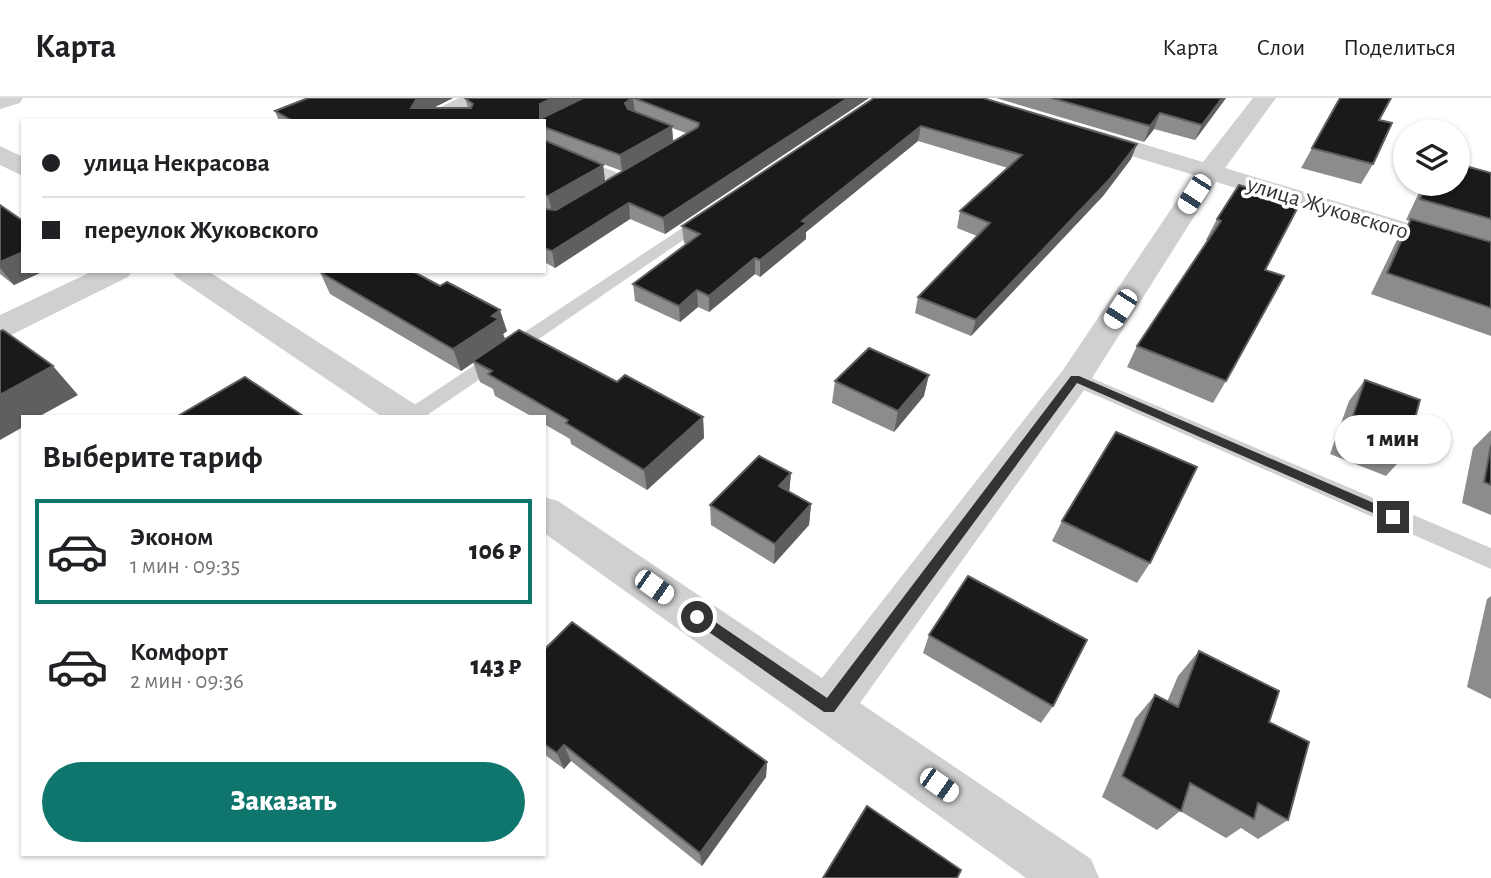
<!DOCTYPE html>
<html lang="ru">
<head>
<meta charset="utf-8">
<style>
	:root { --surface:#fff; --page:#f6f6f6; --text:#202124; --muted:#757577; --line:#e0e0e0; --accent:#0f766e }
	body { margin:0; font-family:"Alegreya Sans",sans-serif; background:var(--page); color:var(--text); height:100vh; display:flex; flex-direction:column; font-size:26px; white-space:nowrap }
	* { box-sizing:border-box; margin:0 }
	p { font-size:23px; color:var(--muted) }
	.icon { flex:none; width:38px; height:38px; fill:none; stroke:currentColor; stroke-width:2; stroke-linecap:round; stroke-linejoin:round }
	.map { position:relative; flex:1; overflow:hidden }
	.details { position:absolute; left:21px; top:317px; width:525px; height:441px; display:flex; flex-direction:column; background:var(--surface); border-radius:0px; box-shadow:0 2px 5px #0004 }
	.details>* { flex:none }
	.banner { position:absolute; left:21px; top:21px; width:525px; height:154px; border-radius:0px; box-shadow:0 2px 5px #0004; display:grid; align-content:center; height:154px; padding:0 21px; background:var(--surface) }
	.tools { position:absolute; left:1393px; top:21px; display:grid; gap:14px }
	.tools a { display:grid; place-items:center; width:77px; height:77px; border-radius:50%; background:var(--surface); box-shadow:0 2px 5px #0004; font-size:35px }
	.end { position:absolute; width:32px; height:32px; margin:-16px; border:9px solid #333; background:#fff; box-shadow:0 0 0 4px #fff }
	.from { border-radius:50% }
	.bubble { position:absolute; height:49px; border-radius:24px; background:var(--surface); box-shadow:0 2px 5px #0004; font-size:23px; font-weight:800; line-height:49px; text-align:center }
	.car { position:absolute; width:21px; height:42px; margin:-21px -10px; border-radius:9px; box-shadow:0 0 5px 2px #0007; background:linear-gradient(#fff 24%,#345 0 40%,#fff 0 76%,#345 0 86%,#fff 0) }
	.banner b { display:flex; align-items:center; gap:24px; height:66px; font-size:26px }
	.banner b+b { border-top:2px solid var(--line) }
	.banner i { width:18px; height:18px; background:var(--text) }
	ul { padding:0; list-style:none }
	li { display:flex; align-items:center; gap:21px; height:105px; margin:0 14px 10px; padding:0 7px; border:4px solid transparent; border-radius:0px }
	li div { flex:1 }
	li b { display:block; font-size:26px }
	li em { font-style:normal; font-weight:800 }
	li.active { border-color:var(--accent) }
	li>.icon { width:63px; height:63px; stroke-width:1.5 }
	h2 { padding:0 21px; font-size:32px; line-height:84px }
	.action { display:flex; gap:14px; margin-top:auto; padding:14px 21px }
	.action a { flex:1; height:80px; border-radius:42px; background:var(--accent); color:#fff; font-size:28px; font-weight:800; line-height:80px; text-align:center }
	header { display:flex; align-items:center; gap:42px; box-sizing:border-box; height:98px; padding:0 35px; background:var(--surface); border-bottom:2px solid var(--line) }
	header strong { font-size:33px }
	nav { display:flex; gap:38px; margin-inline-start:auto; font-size:24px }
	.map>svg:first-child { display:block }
</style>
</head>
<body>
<header>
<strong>Карта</strong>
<nav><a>Карта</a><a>Слои</a><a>Поделиться</a></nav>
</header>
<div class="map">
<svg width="1491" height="780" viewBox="0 0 1491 780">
	<rect width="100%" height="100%" fill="#fff"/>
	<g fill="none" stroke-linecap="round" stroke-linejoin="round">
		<g fill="#d0d0d0" fill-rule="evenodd">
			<path d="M544 46 628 79 631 82 612 95H600L598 92 611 83 544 55Z"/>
			<path d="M708 113 716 118 714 121 426 318H402L405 313Z"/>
			<path d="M1075 273 1491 450V471L1068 285 1065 280 1068 275Z"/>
		</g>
		<g fill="#d0d0d0" fill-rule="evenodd">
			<path d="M0 0H23L20 5 0 11Z"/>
			<path d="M459 0H488L485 5 449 23H418L422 18Z"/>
			<path d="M1253 0H1276L1225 70 1491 150V168L1216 84 1087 288 860 605 1091 761 1099 780H1026L544 435V399L558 403 822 580 1063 272 1194 77 1075 41 1072 36 1075 31 1084 29 1093 31 1203 64Z"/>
			<path d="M0 48 23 59V78L0 67Z"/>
			<path d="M93 173H132L128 179 11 237 0 240V217Z"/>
			<path d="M172 173H208L419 309 424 318H381L176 179Z"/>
		</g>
	</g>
	<g fill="#8c8c8c" fill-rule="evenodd">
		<path d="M308 0H453L433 10H468L465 0H869L665 136 630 121 555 170 544 164V23H279L275 13ZM672 30 686 35 673 43ZM571 54 622 73 605 83 603 67Z"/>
		<path d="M874 0 1137 46 1131 61 1103 98 971 238 915 215 918 199 977 138 957 130 960 113 1008 70 918 43 806 134V141L760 179 755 176 709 214 698 209 680 224 635 203 633 186 687 146 684 145 682 128Z"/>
		<path d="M996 0H1226L1195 42 1154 31 1144 44Z"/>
		<path d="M1340 0 1373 66 1361 86 1301 70Z"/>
		<path d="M1491 75V238L1371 196 1397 142 1410 123 1406 122 1423 86H1458Z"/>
		<path d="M1239 87 1265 172 1226 283 1213 305 1127 269 1137 248 1208 143 1206 142 1217 121Z"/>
		<path d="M0 107 23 173H44L14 187 0 176Z"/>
		<path d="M320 174 507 233 503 236 505 241 617 284 703 319 704 340 647 392 571 346 570 341 544 326V318H531L495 298 493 291 480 284 473 264 461 273 330 196Z"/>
		<path d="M1365 282 1405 357 1386 378 1330 356 1349 303Z"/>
		<path d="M835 283 924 298 894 334 832 305Z"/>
		<path d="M1491 332V417L1462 405 1473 350Z"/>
		<path d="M791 375 789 394 811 406 809 427 774 466 711 427 710 407Z"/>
		<path d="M1062 423 1150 465 1137 485 1052 443Z"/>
		<path d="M1491 498V601L1467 589 1487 501Z"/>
		<path d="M929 537 1053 608 1041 625 923 555Z"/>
		<path d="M544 552 767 664 766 679 702 768 571 663 564 671 544 656Z"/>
		<path d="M1199 553 1269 624 1288 722 1258 741 1241 730 1226 740 1180 713 1157 732 1102 699 1135 621 1155 597 1167 604 1178 578Z"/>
	</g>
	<g fill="#5f5f5f">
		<path d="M417 0H453L421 16 411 10Z"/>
		<path d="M553 0H587L541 23 540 6Z"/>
		<path d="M633 0 635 15 626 20 625 5Z"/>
		<path d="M848 0H869L665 136 663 120Z"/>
		<path d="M1222 0H1226L1195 42 1202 27Z"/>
		<path d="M1160 15 1154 31 1144 44 1150 28Z"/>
		<path d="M672 28 673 43 622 73 620 57Z"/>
		<path d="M921 28 918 43 806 134V141L760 179V162L802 123Z"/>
		<path d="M1137 46 1131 61 1103 98 971 238 976 222Z"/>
		<path d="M603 67 605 83 552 114 548 98Z"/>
		<path d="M629 105 630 121 555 170 552 153Z"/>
		<path d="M23 154V173H44L14 187 0 170V164Z"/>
		<path d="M755 160V176L709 214V198Z"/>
		<path d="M697 192 698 209 680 224 679 208Z"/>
		<path d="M500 212 507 233 503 236 506 243 461 273 453 251 492 218Z"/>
		<path d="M53 268 78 297 40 318H23V329L0 342V297Z"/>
		<path d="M929 277 924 298 894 334 898 313Z"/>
		<path d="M703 319 704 340 647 392 644 372Z"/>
		<path d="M791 375 789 396 779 388Z"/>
		<path d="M811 406 809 427 774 466 775 446Z"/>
		<path d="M564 647 571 663 564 671 557 655Z"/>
		<path d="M767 664 766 679 702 768 700 755Z"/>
	</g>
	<g fill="#1a1a1a" stroke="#5f5f5f" stroke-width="2">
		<path d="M308 0H417L411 10H471L473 6 465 0H553L540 6V21L583 0H632L625 5 628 11 672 28 620 57 544 29V23H293L275 13Z"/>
		<path d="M634 0H848L663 120 629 105 552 153 544 150V111L556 112 698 29 699 25Z"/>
		<path d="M874 0H983L1137 46 1109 82 976 222 918 199 990 125 960 113 1022 57 921 28 802 123 807 125 760 162 755 160 709 198 697 192 679 208 633 186 700 136 682 128Z"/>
		<path d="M1052 0H1222L1202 27 1160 15 1150 28Z"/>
		<path d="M1340 0H1391L1379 22 1392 25 1373 66 1312 50Z"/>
		<path d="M544 42 603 67 548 98 544 97Z"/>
		<path d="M1458 66 1491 75V121L1420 101 1427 86H1458Z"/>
		<path d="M1239 87 1300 105 1265 172 1284 178 1226 283 1137 248 1221 123 1217 121Z"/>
		<path d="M0 107 23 123V154L0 164Z"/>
		<path d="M1411 121 1491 144V210L1387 175Z"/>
		<path d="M322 173H412L440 188 447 184 500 212 492 218 499 221 453 251 320 174Z"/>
		<path d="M3 232 53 268 0 297V233Z"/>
		<path d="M519 232 617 284 625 277 703 319 644 372 566 325 568 322 488 276 492 273 473 263Z"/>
		<path d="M869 250 929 277 898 313 835 283Z"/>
		<path d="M245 279 303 318H178Z"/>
		<path d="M1365 282 1420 302 1405 357 1347 335Z"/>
		<path d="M1116 334 1197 369 1150 465 1062 423Z"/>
		<path d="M1491 347V387L1484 384Z"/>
		<path d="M759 358 791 375 779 388 811 406 775 446 710 407Z"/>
		<path d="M968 478 1087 542 1053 608 929 537Z"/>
		<path d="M572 524 767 664 700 755 564 647 557 655 544 646V552Z"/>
		<path d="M1199 553 1279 593 1269 624 1309 644 1288 722 1258 705 1254 721 1190 685 1181 713 1122 678 1155 597 1178 609Z"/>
		<path d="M867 708 961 772 957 780H823Z"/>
	</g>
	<path fill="#333" d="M1071 278H1079L1397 415 1399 419 1393 423 1389 422 1077 285 834 614H824L693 523V515H702L827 600Z"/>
	<g text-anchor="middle" stroke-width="7" stroke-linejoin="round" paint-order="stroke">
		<g font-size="23" fill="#333" stroke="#fff">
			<text transform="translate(1328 109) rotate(17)" y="8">улица Жуковского</text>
		</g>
	</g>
</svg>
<div class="tools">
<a><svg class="icon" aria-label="layers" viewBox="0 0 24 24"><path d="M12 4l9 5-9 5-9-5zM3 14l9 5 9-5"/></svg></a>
</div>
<i class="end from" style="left:697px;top:519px"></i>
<i class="end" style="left:1393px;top:419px"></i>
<div class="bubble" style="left:1335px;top:317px;width:116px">1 мин</div>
<i class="car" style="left:1194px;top:96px;rotate:213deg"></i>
<i class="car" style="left:1120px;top:211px;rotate:213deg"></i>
<i class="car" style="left:654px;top:489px;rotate:125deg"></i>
<i class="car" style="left:939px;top:687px;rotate:125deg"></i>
<div class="banner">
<b><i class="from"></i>улица Некрасова</b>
<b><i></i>переулок Жуковского</b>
</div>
<section class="details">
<h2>Выберите тариф</h2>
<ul>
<li class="active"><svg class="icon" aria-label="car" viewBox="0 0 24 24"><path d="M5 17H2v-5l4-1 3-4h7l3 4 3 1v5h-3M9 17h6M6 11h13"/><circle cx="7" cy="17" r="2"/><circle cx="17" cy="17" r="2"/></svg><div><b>Эконом</b><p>1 мин · 09:35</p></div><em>106 ₽</em></li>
<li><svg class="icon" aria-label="car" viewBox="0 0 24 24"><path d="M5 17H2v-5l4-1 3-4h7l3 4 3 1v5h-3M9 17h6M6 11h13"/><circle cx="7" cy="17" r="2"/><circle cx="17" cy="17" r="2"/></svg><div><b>Комфорт</b><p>2 мин · 09:36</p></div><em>143 ₽</em></li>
</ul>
<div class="action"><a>Заказать</a></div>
</section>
</div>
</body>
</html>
